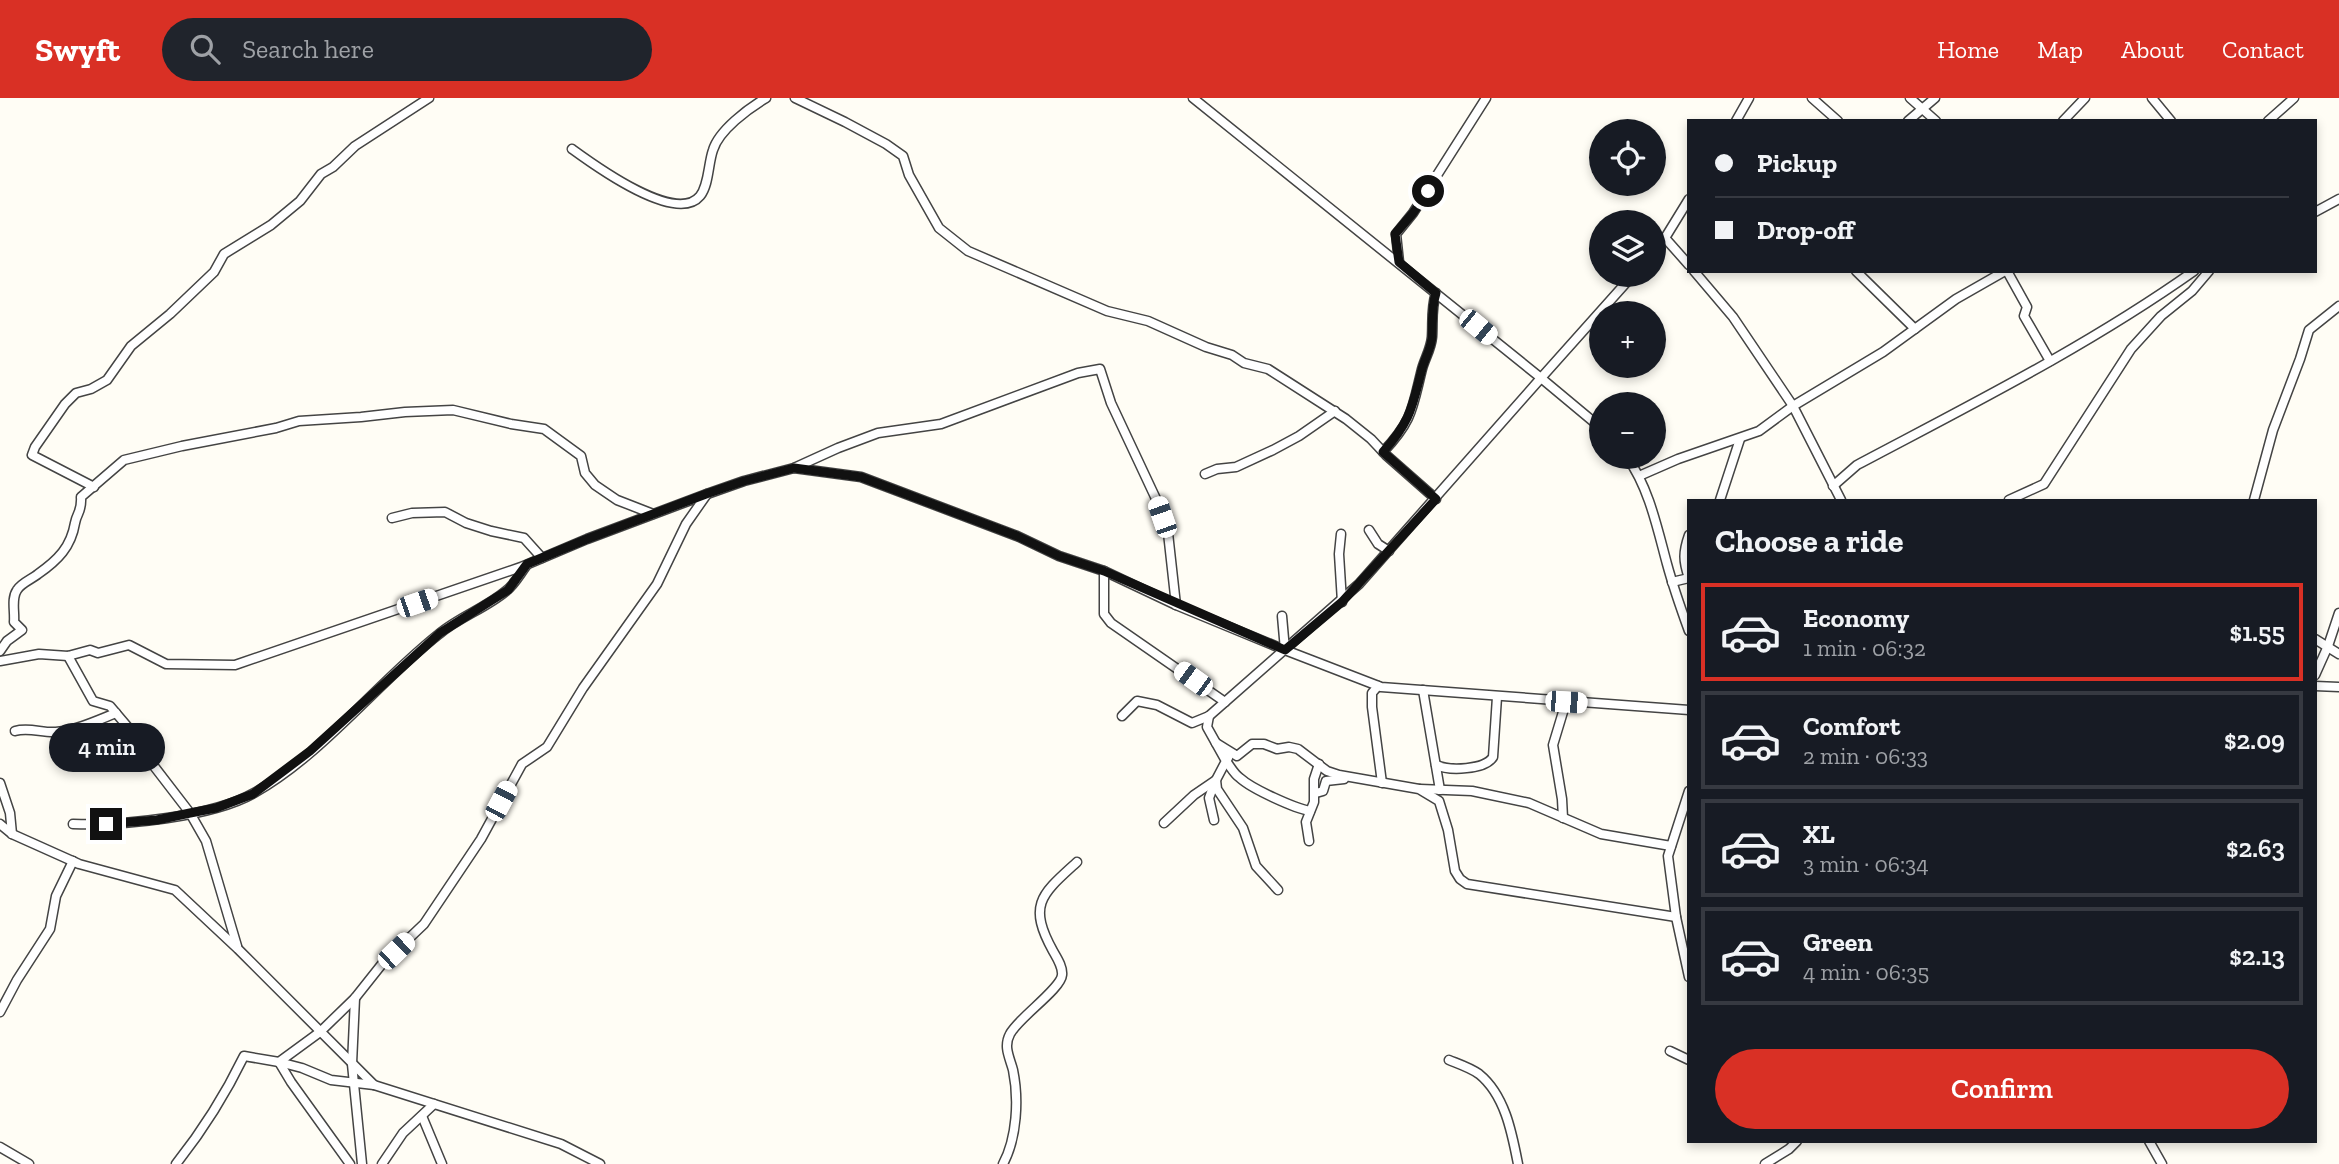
<!DOCTYPE html>
<html lang="en">
<head>
<meta charset="utf-8">
<style>
	:root { --surface:#171b24; --page:#20242c; --text:#f1f3f6; --muted:#9ea1a6; --line:#363941; --accent:#d93025 }
	body { margin:0; font-family:"Zilla Slab",serif; background:var(--page); color:var(--text); height:100vh; display:flex; flex-direction:column; font-size:26px; white-space:nowrap }
	* { box-sizing:border-box; margin:0 }
	p { font-size:23px; color:var(--muted) }
	.icon { flex:none; width:38px; height:38px; fill:none; stroke:currentColor; stroke-width:2; stroke-linecap:round; stroke-linejoin:round }
	.map { position:relative; flex:1; overflow:hidden }
	.side { position:absolute; left:1687px; top:401px; width:630px; height:644px; display:flex; flex-direction:column; background:var(--surface); border-radius:0px; box-shadow:0 4px 10px #0003 }
	.side>* { flex:none }
	.guide { position:absolute; left:1687px; top:21px; width:630px; height:154px; border-radius:0px; box-shadow:0 4px 10px #0003; display:grid; align-content:center; height:154px; padding:0 28px; background:var(--surface) }
	.buttons { position:absolute; left:1589px; top:21px; display:grid; gap:14px }
	.buttons a { display:grid; place-items:center; width:77px; height:77px; border-radius:50%; background:var(--surface); box-shadow:0 4px 10px #0003; font-size:35px }
	.end { position:absolute; width:32px; height:32px; margin:-16px; border:9px solid #111; background:#fff; box-shadow:0 0 0 4px #fff }
	.from { border-radius:50% }
	.bubble { position:absolute; height:49px; border-radius:24px; background:var(--surface); box-shadow:0 4px 10px #0003; font-size:23px; font-weight:600; line-height:49px; text-align:center }
	.car { position:absolute; width:21px; height:42px; margin:-21px -10px; border-radius:9px; box-shadow:0 0 5px 2px #0007; background:linear-gradient(#fff 24%,#345 0 40%,#fff 0 76%,#345 0 86%,#fff 0) }
	.guide b { display:flex; align-items:center; gap:24px; height:66px; font-size:26px }
	.guide b+b { border-top:2px solid var(--line) }
	.guide i { width:18px; height:18px; background:var(--text) }
	ul { padding:0; list-style:none }
	li { display:flex; align-items:center; gap:21px; height:98px; margin:0 14px 10px; padding:0 14px; border:4px solid var(--line); border-radius:0px }
	li div { flex:1 }
	li b { display:block; font-size:26px }
	li em { font-style:normal; font-weight:600 }
	li.on { border-color:var(--accent) }
	li>.icon { width:63px; height:63px; stroke-width:1.5 }
	h2 { padding:0 28px; font-size:32px; line-height:84px }
	.cta { display:flex; gap:14px; margin-top:auto; padding:14px 28px }
	.cta a { flex:1; height:80px; border-radius:42px; background:var(--accent); color:#fff; font-size:28px; font-weight:600; line-height:80px; text-align:center }
	header { display:flex; align-items:center; gap:42px; box-sizing:border-box; height:98px; padding:0 35px; background:var(--accent); color:#fff }
	header strong { font-size:33px }
	nav { display:flex; gap:38px; margin-inline-start:auto; font-size:24px }
	.search { width:490px; height:63px; background:var(--page); display:flex; align-items:center; gap:18px; box-sizing:border-box; padding:0 24px; border-radius:38px; color:var(--muted); font-size:26px }
	.map>svg:first-child { display:block }
</style>
</head>
<body>
<header>
<strong>Swyft</strong>
<div class="search"><svg class="icon" aria-label="search" viewBox="0 0 24 24"><circle cx="10" cy="10" r="6"/><path d="M15 15l6 6"/></svg>Search here</div>
<nav><a>Home</a><a>Map</a><a>About</a><a>Contact</a></nav>
</header>
<div class="map">
<svg width="2339" height="1066" viewBox="0 0 2339 1066">
	<rect width="100%" height="100%" fill="#fffdf5"/>
	<g fill="none" stroke-linecap="round" stroke-linejoin="round">
		<g stroke="#444" stroke-width="11">
			<g id="street">
				<path d="M795 0 845 24 886 46 903 58 909 77 939 130 968 153 1107 213 1148 223 1206 249 1232 257 1244 265 1268 271 1346 321 1371 341 1386 357 1436 401"/>
				<path d="M1193 0 1541 280 1633 177"/>
				<path d="M1812 0 1838 23"/>
				<path d="M1910 0 1936 23"/>
				<path d="M2152 0 2171 23"/>
				<path d="M1736 23 1749 0"/>
				<path d="M1908 23 1935 0"/>
				<path d="M2063 23 2085 0"/>
				<path d="M2268 23 2294 0"/>
				<path d="M572 51C594 67 676 127 700 98 709 87 708 66 713 52 719 32 749 10 766 0"/>
				<path d="M2315 114 2339 101"/>
				<path d="M1665 140 1689 167"/>
				<path d="M1654 153 1665 140 1689 101"/>
				<path d="M1399 164 1396 136 1413 115 1486 0"/>
				<path d="M1694 173 1733 219 1793 308 1841 402"/>
				<path d="M1856 173 1915 231"/>
				<path d="M2007 173 2027 209 2024 218 2050 263"/>
				<path d="M1383 354C1413 322 1412 311 1422 271 1425 260 1431 251 1432 239 1433 224 1431 210 1436 195"/>
				<path d="M1627 359C1649 390 1657 429 1667 466 1673 488 1681 511 1689 533"/>
				<path d="M794 370 838 350 878 335 941 326 1078 275 1100 271 1111 305 1157 403 1168 435 1176 507"/>
				<path d="M1205 376 1217 371 1236 369 1273 352 1299 338 1335 313"/>
				<path d="M1639 378 1678 361 1759 333 1793 308 1883 254 1956 201 2005 173"/>
				<path d="M1833 388 1857 367C1972 306 2088 248 2194 173"/>
				<path d="M94 389 32 357 35 349 65 306 76 295 91 291 107 282 131 248 170 216 214 174 224 156 271 127 300 103 321 76 333 69 355 48 429 0"/>
				<path d="M1720 402 1740 341"/>
				<path d="M2009 402 2044 386 2131 251 2161 218 2192 193 2209 173"/>
				<path d="M2254 402 2273 332 2300 261 2309 232 2339 208"/>
				<path d="M392 420 412 415 445 414 466 425 491 433 524 440 542 460"/>
				<path d="M1369 432 1378 446 1389 453"/>
				<path d="M1341 436 1339 456 1342 504"/>
				<path d="M1104 473V516L1111 525 1225 604"/>
				<path d="M1672 484 1689 480C1683 463 1683 454 1689 437"/>
				<path d="M1282 518 1285 552"/>
				<path d="M2315 541 2339 556"/>
				<path d="M0 553 7 543 22 532 14 524C15 513 11 501 17 492 21 485 32 481 38 476 58 462 71 449 75 425 77 414 82 414 81 399L124 362 182 348 276 330 299 323 361 319 405 314 453 312 511 326 544 331 581 358 585 375 595 387 617 402 653 416"/>
				<path d="M68 558 93 603 110 608 149 654 150 663 190 715 206 743 237 848"/>
				<path d="M0 563 39 556 68 558 90 552 98 555 129 547 166 566 235 567 521 469 587 441 707 396 744 383 794 370 861 379 1017 438 1059 458 1104 473 1176 507 1285 552 1381 589 1689 612"/>
				<path d="M2315 577 2328 548 2339 515"/>
				<path d="M1378 588 1372 595V609L1382 685"/>
				<path d="M2315 588 2339 589"/>
				<path d="M1423 592 1440 692"/>
				<path d="M1122 618 1137 603 1157 607 1192 625 1209 618 1359 486 1541 280 1601 330"/>
				<path d="M1209 618 1207 629 1226 663 1216 682 1217 691 1243 730 1256 768 1278 792"/>
				<path d="M15 633C29 629 42 635 56 634 77 632 96 623 116 615"/>
				<path d="M1216 645 1237 658 1252 646H1264L1277 651 1289 649 1298 651 1327 673 1339 677 1419 691 1439 703 1448 732 1455 773 1460 781 1467 786 1676 819"/>
				<path d="M1228 660 1226 663C1230 668 1234 676 1240 680 1252 691 1294 710 1310 713"/>
				<path d="M1436 667C1449 673 1485 672 1493 659L1497 599"/>
				<path d="M0 685 10 715 12 736"/>
				<path d="M1420 691 1472 693 1529 705 1601 736 1671 748"/>
				<path d="M1689 693 1668 758 1676 819 1689 879"/>
				<path d="M1316 695 1323 693 1326 683 1344 681"/>
				<path d="M1563 720 1562 701 1553 647 1566 604"/>
				<path d="M1214 722 1209 700 1215 684"/>
				<path d="M1164 725 1194 697 1216 682"/>
				<path d="M0 726 12 736 79 766 175 792 238 851 374 987 561 1046 600 1066"/>
				<path d="M73 726C121 728 212 719 254 695 323 656 377 585 439 536 459 519 486 510 506 493 514 487 520 476 526 468"/>
				<path d="M1309 743 1306 724 1314 704V681L1319 666"/>
				<path d="M355 900 352 966 362 1066"/>
				<path d="M0 914 17 882 50 831 56 798 73 763"/>
				<path d="M1670 953 1689 962"/>
				<path d="M1449 962C1459 966 1471 970 1479 976 1505 997 1512 1035 1518 1066"/>
				<path d="M279 964 291 984 350 1066"/>
				<path d="M279 964 302 970 331 982 374 987"/>
				<path d="M422 1018 442 1066"/>
				<path d="M2149 1043 2162 1066"/>
				<path d="M0 1049 29 1066"/>
				<path d="M176 1066C203 1032 225 997 244 958L279 964 320 934 355 900 382 866 424 826 481 741 522 666 547 649 583 590 657 486 686 426 707 396"/>
				<path d="M382 1066 403 1035 434 1006"/>
				<path d="M1003 1066C1017 1040 1019 1001 1013 972 1010 960 1003 949 1010 936 1018 920 1061 891 1062 877 1063 869 1057 860 1053 853 1027 806 1042 796 1077 764"/>
				<path d="M1765 1066 1789 1051 1797 1043"/>
			</g>
		</g>
		<use href="#street" stroke="#fff" stroke-width="8"/>
	</g>
	<g fill="none" stroke-linecap="round" stroke-linejoin="round">
		<path stroke="#111" stroke-width="9" d="M106 726 157 722 190 715 216 710 253 696 310 653 440 535 508 492 527 466 587 441 706 396 744 383 794 370 861 379 1017 438 1059 458 1104 473 1285 552 1342 504 1436 401 1383 354C1411 323 1412 309 1422 271 1425 260 1431 251 1432 239 1433 224 1431 210 1436 195L1399 164 1395 136 1413 115 1428 93"/>
	</g>
</svg>
<div class="buttons">
<a><svg class="icon" aria-label="locate" viewBox="0 0 24 24"><circle cx="12" cy="12" r="6"/><path d="M12 2v4M12 18v4M2 12h4M18 12h4"/></svg></a>
<a><svg class="icon" aria-label="layers" viewBox="0 0 24 24"><path d="M12 4l9 5-9 5-9-5zM3 14l9 5 9-5"/></svg></a>
<a>+</a>
<a>−</a>
</div>
<i class="end from" style="left:1428px;top:93px"></i>
<i class="end" style="left:106px;top:726px"></i>
<div class="bubble" style="left:49px;top:625px;width:116px">4 min</div>
<i class="car" style="left:1478px;top:229px;rotate:129deg"></i>
<i class="car" style="left:1162px;top:419px;rotate:341deg"></i>
<i class="car" style="left:417px;top:505px;rotate:71deg"></i>
<i class="car" style="left:1193px;top:581px;rotate:306deg"></i>
<i class="car" style="left:1566px;top:604px;rotate:94deg"></i>
<i class="car" style="left:501px;top:703px;rotate:28deg"></i>
<i class="car" style="left:396px;top:853px;rotate:46deg"></i>
<div class="guide">
<b><i class="from"></i>Pickup</b>
<b><i></i>Drop-off</b>
</div>
<section class="side">
<h2>Choose a ride</h2>
<ul>
<li class="on"><svg class="icon" aria-label="car" viewBox="0 0 24 24"><path d="M5 17H2v-5l4-1 3-4h7l3 4 3 1v5h-3M9 17h6M6 11h13"/><circle cx="7" cy="17" r="2"/><circle cx="17" cy="17" r="2"/></svg><div><b>Economy</b><p>1 min · 06:32</p></div><em>$1.55</em></li>
<li><svg class="icon" aria-label="car" viewBox="0 0 24 24"><path d="M5 17H2v-5l4-1 3-4h7l3 4 3 1v5h-3M9 17h6M6 11h13"/><circle cx="7" cy="17" r="2"/><circle cx="17" cy="17" r="2"/></svg><div><b>Comfort</b><p>2 min · 06:33</p></div><em>$2.09</em></li>
<li><svg class="icon" aria-label="car" viewBox="0 0 24 24"><path d="M5 17H2v-5l4-1 3-4h7l3 4 3 1v5h-3M9 17h6M6 11h13"/><circle cx="7" cy="17" r="2"/><circle cx="17" cy="17" r="2"/></svg><div><b>XL</b><p>3 min · 06:34</p></div><em>$2.63</em></li>
<li><svg class="icon" aria-label="car" viewBox="0 0 24 24"><path d="M5 17H2v-5l4-1 3-4h7l3 4 3 1v5h-3M9 17h6M6 11h13"/><circle cx="7" cy="17" r="2"/><circle cx="17" cy="17" r="2"/></svg><div><b>Green</b><p>4 min · 06:35</p></div><em>$2.13</em></li>
</ul>
<div class="cta"><a>Confirm</a></div>
</section>
</div>
</body>
</html>
